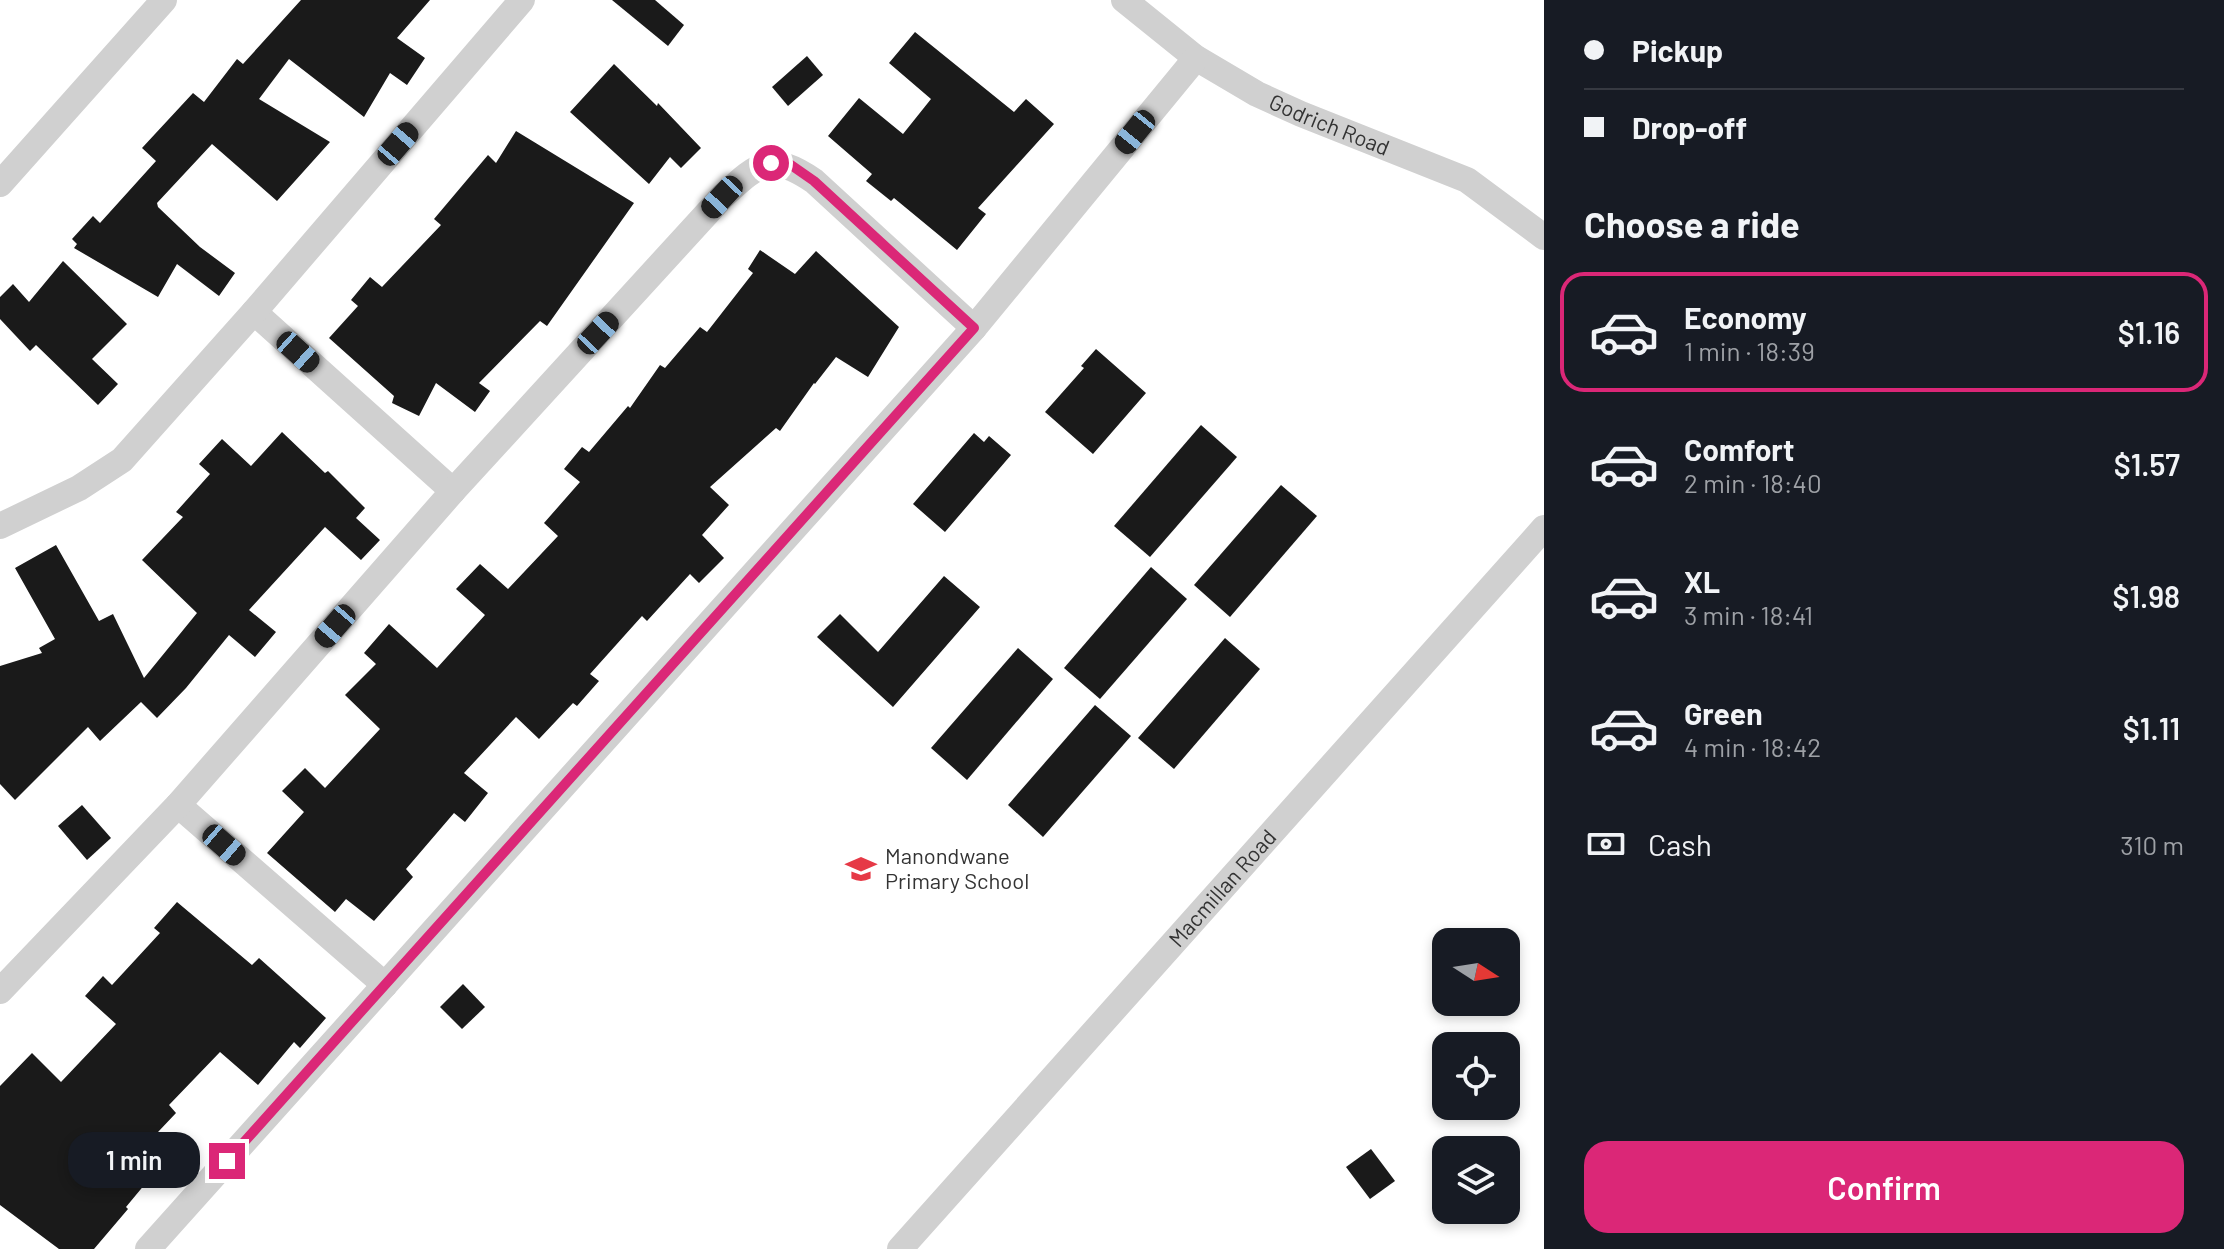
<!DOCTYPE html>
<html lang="en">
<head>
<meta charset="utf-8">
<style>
	:root { --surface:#171b24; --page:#20242c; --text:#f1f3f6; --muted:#9ea1a6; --line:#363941; --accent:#db2777 }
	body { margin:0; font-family:Barlow,sans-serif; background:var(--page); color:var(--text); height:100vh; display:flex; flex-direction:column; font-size:30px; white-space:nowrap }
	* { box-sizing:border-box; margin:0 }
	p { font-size:26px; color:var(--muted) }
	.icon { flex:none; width:44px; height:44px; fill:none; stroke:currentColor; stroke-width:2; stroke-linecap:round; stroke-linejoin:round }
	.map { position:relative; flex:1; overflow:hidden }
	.details { display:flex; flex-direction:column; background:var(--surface); width:680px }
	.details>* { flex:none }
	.banner { display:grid; align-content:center; height:176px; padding:0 40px; background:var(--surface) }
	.needle { width:52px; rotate:102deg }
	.controls { position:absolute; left:1432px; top:928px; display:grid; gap:16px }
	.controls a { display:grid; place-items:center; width:88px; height:88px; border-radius:16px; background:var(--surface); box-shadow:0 4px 12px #0003; font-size:40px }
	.end { position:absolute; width:36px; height:36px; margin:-18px; border:10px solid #db2777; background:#fff; box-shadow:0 0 0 4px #fff }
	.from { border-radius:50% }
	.bubble { position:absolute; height:56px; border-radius:24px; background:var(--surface); box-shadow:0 4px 12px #0003; font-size:26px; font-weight:600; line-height:56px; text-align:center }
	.car { position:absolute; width:24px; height:48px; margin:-24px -12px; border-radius:10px; box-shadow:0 0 6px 2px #0007; background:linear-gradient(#222 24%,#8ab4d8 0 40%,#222 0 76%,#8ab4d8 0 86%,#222 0) }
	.banner b { display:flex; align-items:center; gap:28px; height:76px; font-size:30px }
	.banner b+b { border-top:2px solid var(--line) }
	.banner i { width:20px; height:20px; background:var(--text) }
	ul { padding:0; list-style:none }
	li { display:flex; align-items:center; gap:24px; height:120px; margin:0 16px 12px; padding:0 24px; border:4px solid transparent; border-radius:24px }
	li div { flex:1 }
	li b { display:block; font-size:30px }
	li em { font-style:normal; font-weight:600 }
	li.current { border-color:var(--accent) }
	li>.icon { width:72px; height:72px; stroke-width:1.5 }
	h2 { padding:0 40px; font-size:36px; line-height:96px }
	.pay { display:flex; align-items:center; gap:20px; height:88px; padding:0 40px; font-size:30px }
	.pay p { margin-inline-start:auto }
	.cta { display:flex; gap:16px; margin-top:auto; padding:16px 40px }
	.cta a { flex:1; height:92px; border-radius:24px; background:var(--accent); color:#fff; font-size:32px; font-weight:600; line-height:92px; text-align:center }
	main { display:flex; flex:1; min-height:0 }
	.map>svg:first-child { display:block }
</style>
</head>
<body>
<main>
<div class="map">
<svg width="1544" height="1249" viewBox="0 0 1544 1249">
	<rect width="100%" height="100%" fill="#fff"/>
	<g fill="#1a1a1a">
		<path d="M301 0H430L397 38 425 58 407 85 390 73 364 117 289 59 259 99 330 142 277 201 212 144 157 203 158 207 200 247 235 273 219 296 177 264 158 297 74 248 77 244 72 239 93 216 100 223 156 161 142 148 193 93 204 102 237 59 243 64Z"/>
		<path d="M612 0H655L684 25 668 46Z"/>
		<path d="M915 32 1014 112 1026 99 1054 124 978 208 986 214 957 250 894 198 891 201 866 181 872 174 828 136 859 98 903 134 931 99 889 63Z"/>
		<path d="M807 56 823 75 788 106 772 87Z"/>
		<path d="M614 64 657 106 658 103 701 148 681 168 670 157 649 184 570 112Z"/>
		<path d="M516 131 634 203 547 326 540 321 479 383 490 391 475 412 436 383 419 416 392 403 394 396 329 338 358 306 351 300 370 277 382 287 441 225 434 219 488 155 496 163Z"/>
		<path d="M760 250 795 274 816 251 899 327 868 377 836 357 815 384 814 383 780 431 776 428 710 487 729 505 702 535 724 558 699 583 690 574 647 621 642 616 590 674 599 681 577 706 573 703 539 739 516 717 464 773 488 793 465 822 454 813 406 869 413 877 374 921 346 899 335 912 267 853 304 812 282 791 305 768 325 788 380 729 345 695 376 664 364 653 389 624 437 668 485 615 456 589 480 564 508 589 558 536 544 523 580 482 564 469 582 447 589 452 628 406 630 408 660 365 665 368 700 327 707 332 753 273 748 269Z"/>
		<path d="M63 261 127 324 92 359 118 384 98 405 36 345 30 351 0 319V297L13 284 29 302Z"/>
		<path d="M1096 349 1146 393 1093 454 1045 412 1084 368 1081 366Z"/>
		<path d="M1201 425 1237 457 1150 557 1114 526Z"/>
		<path d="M282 432 325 473 328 471 365 508 356 518 380 540 361 560 325 527 249 610 276 632 255 657 229 635 186 688 157 718 141 702 100 741 88 727 15 800 0 784V666L42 653 39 648 55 639 15 568 56 545 99 621 113 614 144 678 197 613 142 560 183 517 176 512 210 474 199 464 222 439 251 466Z"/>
		<path d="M974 433 984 442 989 436 1011 455 945 532 913 504Z"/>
		<path d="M1281 485 1317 516 1230 617 1194 585Z"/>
		<path d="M1151 567 1187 599 1100 699 1064 668Z"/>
		<path d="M944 576 980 607 893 707 817 637 840 614 878 652Z"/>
		<path d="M1225 638 1260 669 1174 769 1138 738Z"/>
		<path d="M1018 648 1053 679 967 780 931 748Z"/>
		<path d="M1095 705 1131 736 1043 837 1008 805Z"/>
		<path d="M82 805 111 838 87 860 58 826Z"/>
		<path d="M177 902 252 965 259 958 326 1018 300 1048 294 1042 258 1085 220 1052 169 1105 176 1113 141 1150 160 1166 126 1207 128 1209 94 1249H59L0 1205V1086L32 1053 61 1082 116 1024 85 996 103 976 112 985 160 933 154 928Z"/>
		<path d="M463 984 485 1007 462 1029 440 1007Z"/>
		<path d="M1371 1149 1395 1181 1370 1199 1346 1167Z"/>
	</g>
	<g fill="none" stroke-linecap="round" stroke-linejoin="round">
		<g stroke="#d0d0d0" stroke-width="26">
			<path id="s1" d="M1124 0 1196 58 1257 94 1301 114 1467 180 1544 237"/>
			<path d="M0 184 164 0"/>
			<path d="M254 312 453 491"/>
			<path d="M0 526 79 488 122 460 254 312 522 0"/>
			<path d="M178 805 385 985"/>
			<path d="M0 991 178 805 453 491 722 197C758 164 770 151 814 181L974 328"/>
			<path d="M148 1249 974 328 1196 58"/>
			<path id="s2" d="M900 1249 1544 528"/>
		</g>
	</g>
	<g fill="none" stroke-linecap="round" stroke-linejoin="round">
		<path stroke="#db2777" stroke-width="10" d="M227 1161 974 328 814 181 791 165 771 163"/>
	</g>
	<defs>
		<g id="school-bare" transform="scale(2.4)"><path d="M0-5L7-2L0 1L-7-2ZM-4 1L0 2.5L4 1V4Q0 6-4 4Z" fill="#e63946" stroke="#fff" stroke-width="2.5" paint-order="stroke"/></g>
	</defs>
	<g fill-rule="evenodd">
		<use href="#school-bare" x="861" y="869"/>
	</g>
	<g text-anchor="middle" stroke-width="8" stroke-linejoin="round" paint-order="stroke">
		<g font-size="22" fill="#333" stroke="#fff">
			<text dy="8" stroke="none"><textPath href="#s1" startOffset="242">Godrich Road</textPath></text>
			<text dy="8" stroke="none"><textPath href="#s2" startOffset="484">Macmillan Road</textPath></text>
		</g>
		<g font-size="22" fill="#333" stroke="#fff" text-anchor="start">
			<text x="885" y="864">Manondwane<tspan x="885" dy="25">Primary School</tspan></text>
		</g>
	</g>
</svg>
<div class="controls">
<a><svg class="needle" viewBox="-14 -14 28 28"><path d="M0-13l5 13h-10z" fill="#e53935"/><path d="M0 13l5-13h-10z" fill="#9ea1a6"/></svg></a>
<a><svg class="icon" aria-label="locate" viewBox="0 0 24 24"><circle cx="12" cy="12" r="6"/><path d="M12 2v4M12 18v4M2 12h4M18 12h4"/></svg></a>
<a><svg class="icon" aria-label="layers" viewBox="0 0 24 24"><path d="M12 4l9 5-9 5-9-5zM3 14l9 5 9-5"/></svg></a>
</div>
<i class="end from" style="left:771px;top:163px"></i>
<i class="end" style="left:227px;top:1161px"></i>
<div class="bubble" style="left:68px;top:1132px;width:132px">1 min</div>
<i class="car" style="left:1135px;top:132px;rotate:219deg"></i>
<i class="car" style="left:398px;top:144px;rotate:41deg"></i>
<i class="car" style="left:722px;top:197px;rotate:223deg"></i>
<i class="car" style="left:598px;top:333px;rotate:43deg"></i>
<i class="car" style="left:298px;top:352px;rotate:132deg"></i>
<i class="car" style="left:335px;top:626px;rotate:221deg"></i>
<i class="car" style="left:224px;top:845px;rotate:131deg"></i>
</div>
<section class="details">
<div class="banner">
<b><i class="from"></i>Pickup</b>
<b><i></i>Drop-off</b>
</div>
<h2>Choose a ride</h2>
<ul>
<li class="current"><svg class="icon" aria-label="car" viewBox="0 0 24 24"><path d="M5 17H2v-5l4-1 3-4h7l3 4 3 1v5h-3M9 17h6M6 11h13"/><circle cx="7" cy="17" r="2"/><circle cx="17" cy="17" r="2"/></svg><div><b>Economy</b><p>1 min · 18:39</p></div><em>$1.16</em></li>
<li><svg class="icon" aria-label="car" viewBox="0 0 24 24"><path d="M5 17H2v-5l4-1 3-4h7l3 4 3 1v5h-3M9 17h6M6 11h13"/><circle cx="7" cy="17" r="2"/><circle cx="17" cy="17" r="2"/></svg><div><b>Comfort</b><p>2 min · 18:40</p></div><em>$1.57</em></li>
<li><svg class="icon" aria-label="car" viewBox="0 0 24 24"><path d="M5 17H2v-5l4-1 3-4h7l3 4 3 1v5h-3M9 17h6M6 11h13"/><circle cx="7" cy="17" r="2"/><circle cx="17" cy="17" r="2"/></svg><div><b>XL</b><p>3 min · 18:41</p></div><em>$1.98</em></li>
<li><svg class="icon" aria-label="car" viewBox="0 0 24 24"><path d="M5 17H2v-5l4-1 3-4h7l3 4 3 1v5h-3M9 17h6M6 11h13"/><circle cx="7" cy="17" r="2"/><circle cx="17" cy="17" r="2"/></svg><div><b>Green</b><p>4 min · 18:42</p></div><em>$1.11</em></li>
</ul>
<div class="pay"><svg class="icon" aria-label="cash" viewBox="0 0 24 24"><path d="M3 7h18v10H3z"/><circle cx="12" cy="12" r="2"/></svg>Cash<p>310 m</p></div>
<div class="cta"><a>Confirm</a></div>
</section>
</main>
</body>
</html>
